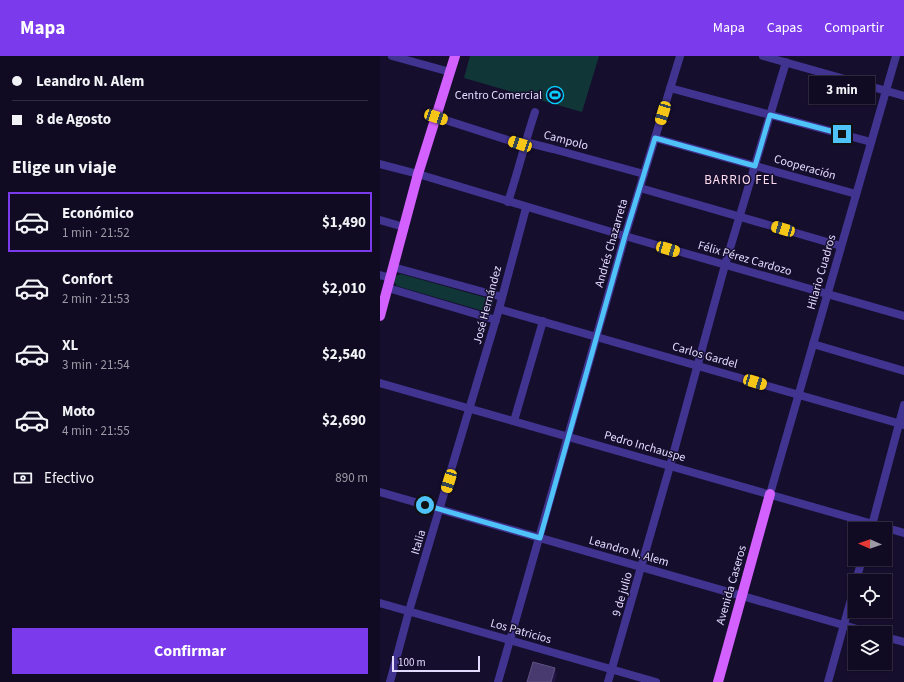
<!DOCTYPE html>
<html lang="es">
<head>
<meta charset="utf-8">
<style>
	:root { --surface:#100a22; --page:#19132a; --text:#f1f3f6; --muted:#9c9aa5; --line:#302b40; --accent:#7c3aed }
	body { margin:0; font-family:"Source Sans 3",sans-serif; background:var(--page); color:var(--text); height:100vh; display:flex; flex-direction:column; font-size:15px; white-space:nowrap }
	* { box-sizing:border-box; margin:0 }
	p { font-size:13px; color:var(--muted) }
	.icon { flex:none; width:22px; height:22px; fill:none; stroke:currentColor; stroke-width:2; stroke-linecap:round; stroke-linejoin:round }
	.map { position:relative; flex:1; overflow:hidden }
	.details { display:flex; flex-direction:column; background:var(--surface); width:380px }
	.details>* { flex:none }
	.guide { display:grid; align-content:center; height:88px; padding:0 12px; background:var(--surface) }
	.needle { width:26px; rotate:272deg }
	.buttons { position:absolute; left:468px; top:466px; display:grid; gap:8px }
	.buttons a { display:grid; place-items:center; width:44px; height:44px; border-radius:0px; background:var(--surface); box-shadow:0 1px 3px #0004,0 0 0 1px var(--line); font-size:20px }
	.scale { position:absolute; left:12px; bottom:10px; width:88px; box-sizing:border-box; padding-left:4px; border:2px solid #e2daff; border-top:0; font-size:11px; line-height:14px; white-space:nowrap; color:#e2daff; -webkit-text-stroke:3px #160e2d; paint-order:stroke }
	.end { position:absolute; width:18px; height:18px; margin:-9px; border:5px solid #4fc3f7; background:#111; box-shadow:0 0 0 2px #111 }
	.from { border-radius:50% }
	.bubble { position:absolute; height:28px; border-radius:0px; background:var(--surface); box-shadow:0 1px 3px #0004,0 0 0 1px var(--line); font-size:13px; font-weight:700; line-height:28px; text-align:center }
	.car { position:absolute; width:12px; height:24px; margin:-12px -6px; border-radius:5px; box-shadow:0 0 3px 1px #0007; background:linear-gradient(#f5c518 24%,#345 0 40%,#f5c518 0 76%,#345 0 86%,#f5c518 0) }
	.guide b { display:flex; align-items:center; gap:14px; height:38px; font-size:15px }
	.guide b+b { border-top:1px solid var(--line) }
	.guide i { width:10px; height:10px; background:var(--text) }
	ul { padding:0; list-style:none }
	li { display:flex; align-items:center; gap:12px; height:60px; margin:0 8px 6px; padding:0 4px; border:2px solid transparent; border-radius:0px }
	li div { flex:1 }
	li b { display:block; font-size:15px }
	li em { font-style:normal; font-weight:700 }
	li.on { border-color:var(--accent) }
	li>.icon { width:36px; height:36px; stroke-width:1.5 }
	h2 { padding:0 12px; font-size:18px; line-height:48px }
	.pay { display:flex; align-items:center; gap:10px; height:44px; padding:0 12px; font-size:15px }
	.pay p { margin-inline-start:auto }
	.action { display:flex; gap:8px; margin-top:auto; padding:8px 12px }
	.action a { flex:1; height:46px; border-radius:0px; background:var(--accent); color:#fff; font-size:16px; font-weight:700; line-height:46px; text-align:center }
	header { display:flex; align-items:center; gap:24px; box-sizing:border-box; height:56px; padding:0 20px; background:var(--accent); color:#fff }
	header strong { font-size:19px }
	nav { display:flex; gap:22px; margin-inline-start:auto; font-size:14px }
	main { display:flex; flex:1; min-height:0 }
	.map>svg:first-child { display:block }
</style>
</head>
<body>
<header>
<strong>Mapa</strong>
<nav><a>Mapa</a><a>Capas</a><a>Compartir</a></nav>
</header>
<main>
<section class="details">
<div class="guide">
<b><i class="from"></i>Leandro N. Alem</b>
<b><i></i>8 de Agosto</b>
</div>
<h2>Elige un viaje</h2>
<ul>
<li class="on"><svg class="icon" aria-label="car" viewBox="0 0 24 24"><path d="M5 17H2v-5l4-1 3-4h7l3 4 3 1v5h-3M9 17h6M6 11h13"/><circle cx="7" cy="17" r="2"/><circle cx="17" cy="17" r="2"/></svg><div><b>Económico</b><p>1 min · 21:52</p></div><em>$1,490</em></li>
<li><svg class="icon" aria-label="car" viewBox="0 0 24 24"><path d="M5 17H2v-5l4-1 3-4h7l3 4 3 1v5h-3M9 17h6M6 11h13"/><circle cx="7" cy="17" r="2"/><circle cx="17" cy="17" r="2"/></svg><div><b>Confort</b><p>2 min · 21:53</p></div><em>$2,010</em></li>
<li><svg class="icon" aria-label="car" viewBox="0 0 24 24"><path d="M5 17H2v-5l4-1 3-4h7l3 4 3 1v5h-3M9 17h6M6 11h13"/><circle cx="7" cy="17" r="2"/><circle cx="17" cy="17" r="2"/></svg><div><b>XL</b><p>3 min · 21:54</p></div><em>$2,540</em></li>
<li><svg class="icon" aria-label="car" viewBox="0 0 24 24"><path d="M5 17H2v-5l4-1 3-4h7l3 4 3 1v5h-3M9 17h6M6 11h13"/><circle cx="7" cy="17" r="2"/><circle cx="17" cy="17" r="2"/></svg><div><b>Moto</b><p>4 min · 21:55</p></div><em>$2,690</em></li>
</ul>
<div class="pay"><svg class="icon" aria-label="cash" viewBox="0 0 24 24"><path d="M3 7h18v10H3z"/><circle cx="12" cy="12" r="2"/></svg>Efectivo<p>890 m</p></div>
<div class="action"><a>Confirmar</a></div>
</section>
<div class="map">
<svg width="524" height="626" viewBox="0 0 524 626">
	<rect width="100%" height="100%" fill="#160e2d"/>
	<g fill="#113638">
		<path d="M90 0H219L202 56 84 22Z"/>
		<path d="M21 218 114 244 110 257 17 230 11 222Z"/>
	</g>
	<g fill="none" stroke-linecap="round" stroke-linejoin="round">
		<g stroke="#413491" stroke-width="8">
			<path d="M12 0 70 16"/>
			<path d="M383 0 524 40"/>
			<path d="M290 32 491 86"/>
			<path d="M56 61 140 88 149 87 173 93 264 118"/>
			<path d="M275 82 476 138"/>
			<path d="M0 108 38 118 245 180 524 260"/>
			<path d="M260 132 461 190"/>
			<path d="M128 146C138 116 145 86 155 56"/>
			<path d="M0 164 24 171"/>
			<path d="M13 211 122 241"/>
			<path d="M0 219 11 222"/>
			<path d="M8 232 116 264"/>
			<path d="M119 253 524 369"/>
			<path d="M433 288 524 315"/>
			<path d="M0 327 524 477"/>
			<path d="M134 365 163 265"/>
			<path d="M0 436 491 577"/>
			<path d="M390 438 516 0"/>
			<path d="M491 473 524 349"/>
			<path d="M476 525 482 503"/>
			<path d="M0 547 276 626"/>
			<path d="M505 581 524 586"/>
			<path d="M10 626 29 555 119 253 146 152"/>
			<path d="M118 626 245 180 300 0"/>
			<path d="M228 626 290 410 345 209 406 6"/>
			<path d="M448 626 475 529"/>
		</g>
		<g stroke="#d361ff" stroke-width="10">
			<path d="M0 260 38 118 75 0"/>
			<path d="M338 626 390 438"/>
		</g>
	</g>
	<path fill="#211442" d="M175 612 177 619 175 626H171Z"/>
	<path fill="#48396e" stroke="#605284" d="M153 606 175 612 171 626H147Z"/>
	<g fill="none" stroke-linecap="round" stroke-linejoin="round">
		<path stroke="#4fc3f7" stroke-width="5" d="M45 449 160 482 245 180 275 82 375 110 390 59 462 78"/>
	</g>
	<defs>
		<g id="stadium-ring" transform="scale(0.9)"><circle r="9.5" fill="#160e2d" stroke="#06cfff" stroke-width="1.5"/><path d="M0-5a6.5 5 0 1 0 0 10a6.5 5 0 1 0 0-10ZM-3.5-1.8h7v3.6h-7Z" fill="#06cfff"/></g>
	</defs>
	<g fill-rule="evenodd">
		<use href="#stadium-ring" x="175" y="39"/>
	</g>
	<g text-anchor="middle" stroke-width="3" stroke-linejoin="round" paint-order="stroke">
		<g font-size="12" fill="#e2daff" stroke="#160e2d" text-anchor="end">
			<text x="162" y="43">Centro Comercial</text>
		</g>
		<g font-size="12" fill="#e2daff" stroke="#160e2d">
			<text transform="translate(186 84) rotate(15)" y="4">Campolo</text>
			<text transform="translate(425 111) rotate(16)" y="4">Cooperación</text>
			<text transform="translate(231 187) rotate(-74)" y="4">Andrés Chazarreta</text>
			<text transform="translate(365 202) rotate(16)" y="4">Félix Pérez Cardozo</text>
			<text transform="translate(441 216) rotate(-74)" y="4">Hilario Cuadros</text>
			<text transform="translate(107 249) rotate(-75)" y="4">José Hernández</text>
			<text transform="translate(325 299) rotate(16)" y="4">Carlos Gardel</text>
			<text transform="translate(265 390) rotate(16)" y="4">Pedro Inchauspe</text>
			<text transform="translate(38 486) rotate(-73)" y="4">Italia</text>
			<text transform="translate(249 495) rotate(16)" y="4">Leandro N. Alem</text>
			<text transform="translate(351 529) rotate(-74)" y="4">Avenida Caseros</text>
			<text transform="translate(242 538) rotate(-74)" y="4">9 de julio</text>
			<text transform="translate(141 575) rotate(16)" y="4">Los Patricios</text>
		</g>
		<g font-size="13" letter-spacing="1" fill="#ffdcef" stroke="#160e2d">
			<text x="361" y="128">BARRIO FEL</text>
		</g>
	</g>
</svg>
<div class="buttons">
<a><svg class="needle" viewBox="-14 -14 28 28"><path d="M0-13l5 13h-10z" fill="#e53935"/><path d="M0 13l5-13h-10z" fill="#9c9aa5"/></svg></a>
<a><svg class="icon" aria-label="locate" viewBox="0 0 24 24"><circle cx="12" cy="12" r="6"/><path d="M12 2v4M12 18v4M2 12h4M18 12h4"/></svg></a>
<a><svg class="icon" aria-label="layers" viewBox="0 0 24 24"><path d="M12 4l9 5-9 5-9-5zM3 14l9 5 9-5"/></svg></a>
</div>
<div class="scale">100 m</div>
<i class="end from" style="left:45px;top:449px"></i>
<i class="end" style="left:462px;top:78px"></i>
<div class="bubble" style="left:429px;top:20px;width:66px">3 min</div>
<i class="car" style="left:283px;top:57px;rotate:197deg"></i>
<i class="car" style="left:56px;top:61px;rotate:108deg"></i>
<i class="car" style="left:140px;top:88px;rotate:288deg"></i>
<i class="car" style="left:403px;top:173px;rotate:286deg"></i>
<i class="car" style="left:288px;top:193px;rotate:106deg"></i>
<i class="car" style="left:375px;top:326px;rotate:106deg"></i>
<i class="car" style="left:69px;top:425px;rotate:197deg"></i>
</div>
</main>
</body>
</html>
